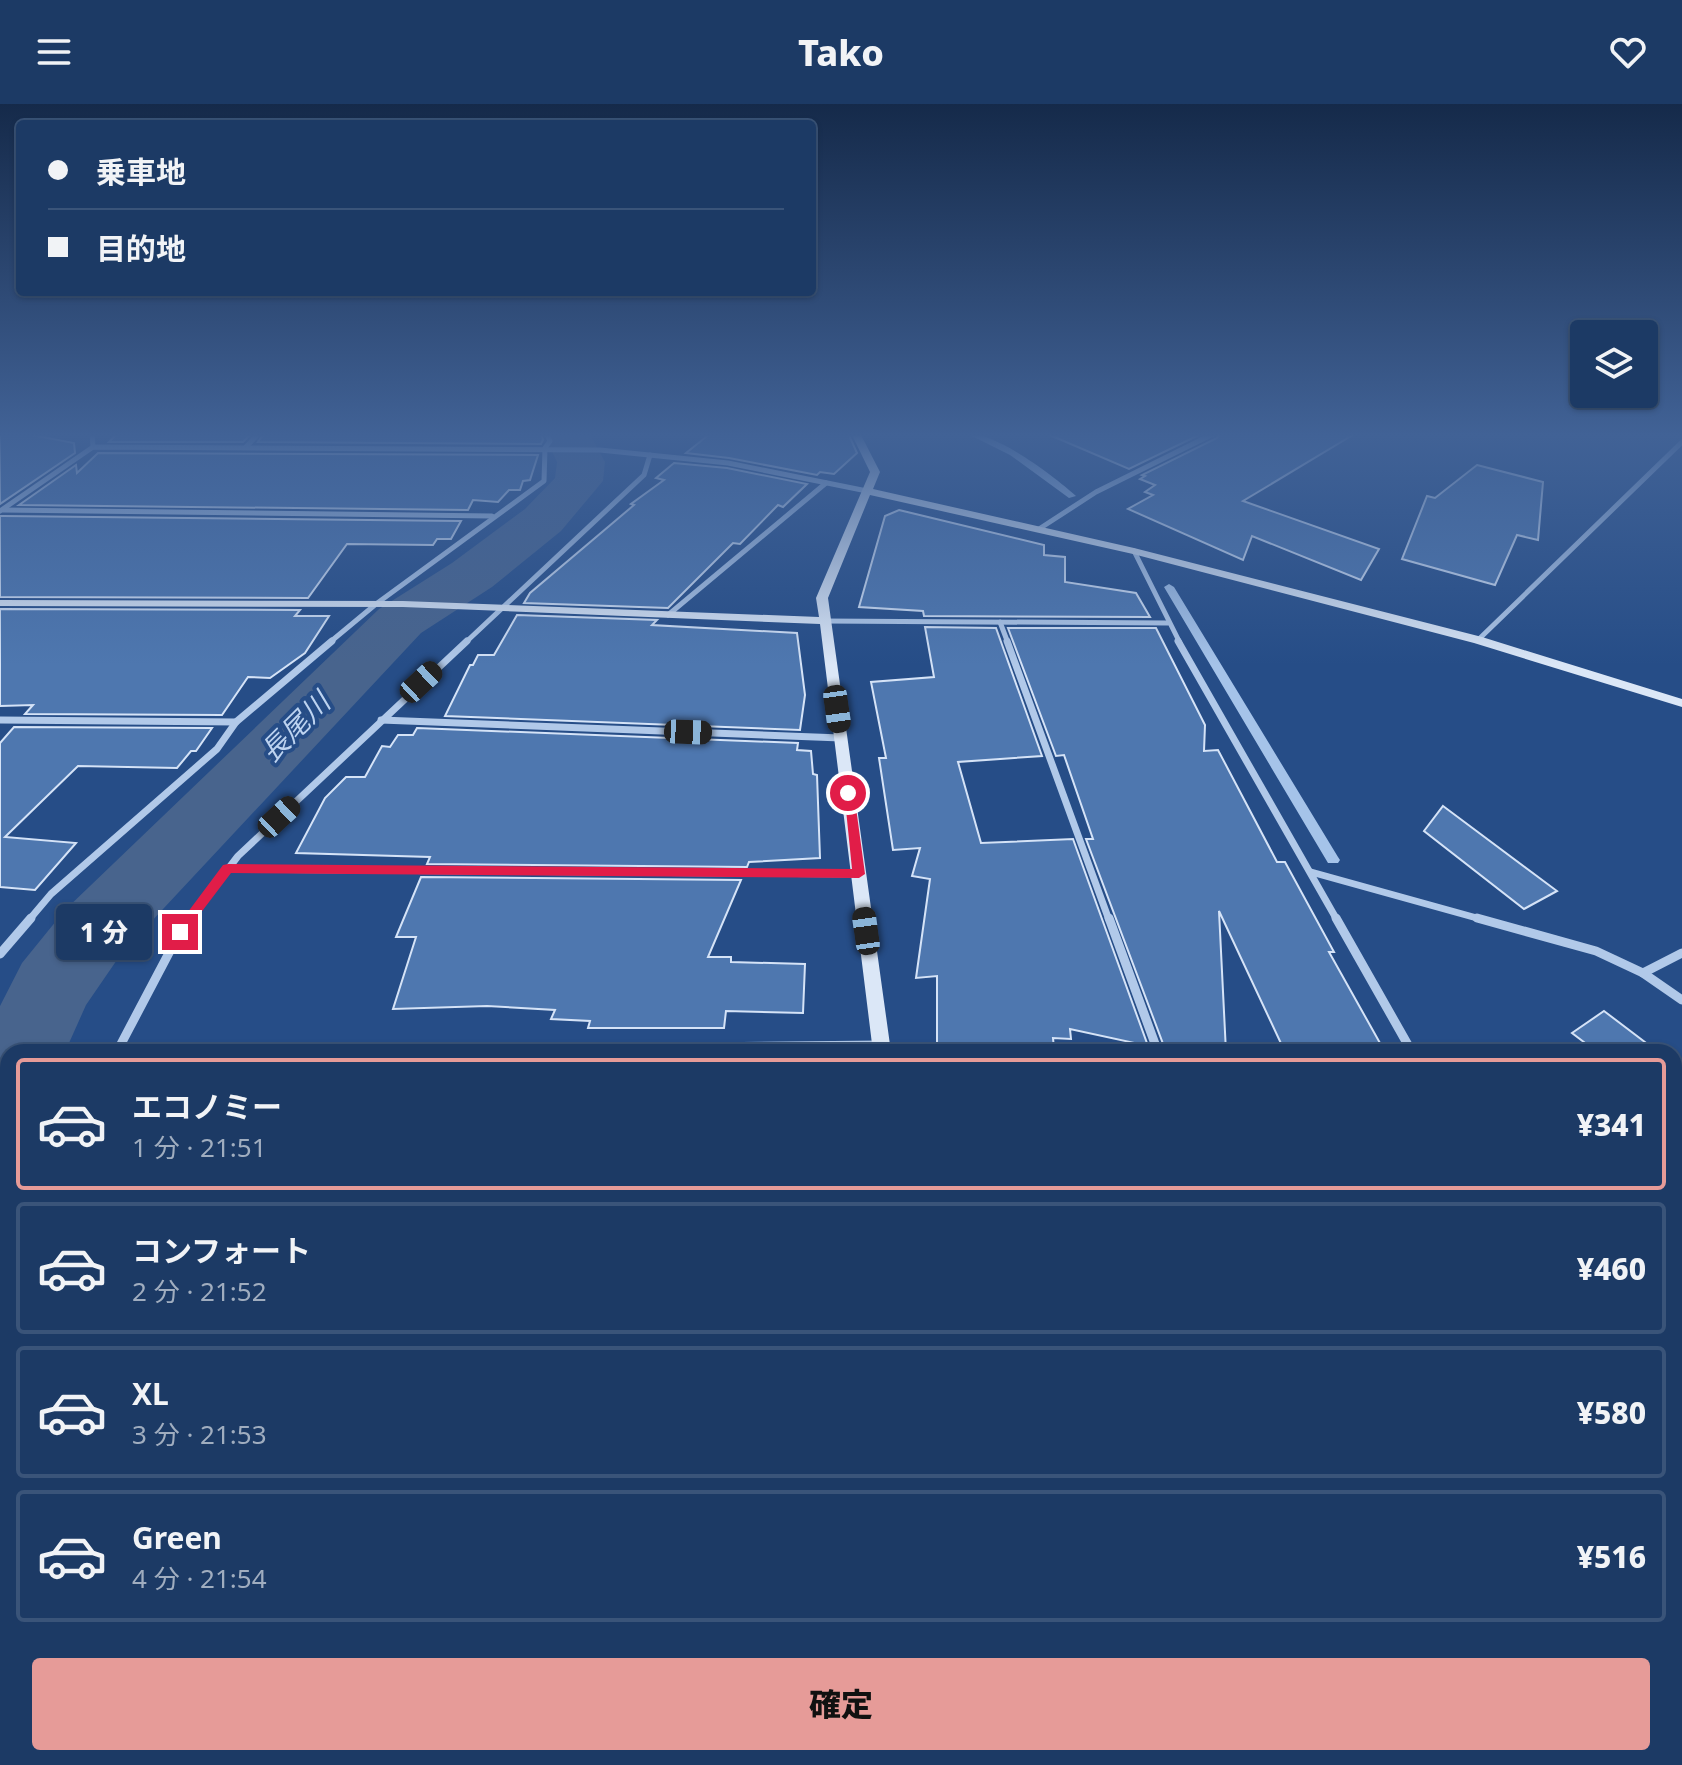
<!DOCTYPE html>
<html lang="ja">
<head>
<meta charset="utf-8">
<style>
	:root { --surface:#1c3a65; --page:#25416b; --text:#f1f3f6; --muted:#a0adbf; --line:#3a5479; --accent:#e69b98 }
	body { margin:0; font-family:"Noto Sans","Noto Sans JP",sans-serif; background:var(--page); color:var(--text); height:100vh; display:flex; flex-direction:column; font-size:30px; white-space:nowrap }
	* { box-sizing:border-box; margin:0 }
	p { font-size:26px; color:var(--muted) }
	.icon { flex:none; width:44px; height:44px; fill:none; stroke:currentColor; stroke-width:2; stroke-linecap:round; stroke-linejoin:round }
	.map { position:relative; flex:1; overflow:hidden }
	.sheet { position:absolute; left:0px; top:940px; width:1682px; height:722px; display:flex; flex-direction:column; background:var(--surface); border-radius:24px 24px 0 0; box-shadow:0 2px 6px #0004,0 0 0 2px var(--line) }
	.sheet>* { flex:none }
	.hud { position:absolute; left:16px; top:16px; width:800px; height:176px; border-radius:8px; box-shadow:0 2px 6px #0004,0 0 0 2px var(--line); display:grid; align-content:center; height:176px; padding:0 32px; background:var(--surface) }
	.buttons { position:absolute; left:1570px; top:216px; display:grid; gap:16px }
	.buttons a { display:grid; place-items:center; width:88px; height:88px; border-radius:8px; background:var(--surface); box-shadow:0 2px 6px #0004,0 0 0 2px var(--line); font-size:40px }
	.end { position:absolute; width:36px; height:36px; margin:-18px; border:10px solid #e11d48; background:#fff; box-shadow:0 0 0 4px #fff }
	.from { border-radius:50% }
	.bubble { position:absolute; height:56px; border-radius:8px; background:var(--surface); box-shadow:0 2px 6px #0004,0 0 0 2px var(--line); font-size:26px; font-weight:800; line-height:56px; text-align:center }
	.car { position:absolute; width:24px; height:48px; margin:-24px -12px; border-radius:10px; box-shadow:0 0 6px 2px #0007; background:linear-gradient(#222 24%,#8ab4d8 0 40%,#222 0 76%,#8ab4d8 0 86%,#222 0) }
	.hud b { display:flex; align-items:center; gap:28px; height:76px; font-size:30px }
	.hud b+b { border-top:2px solid var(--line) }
	.hud i { width:20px; height:20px; background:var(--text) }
	ul { padding:14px 0 0; list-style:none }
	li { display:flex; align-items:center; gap:24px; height:132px; margin:0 16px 12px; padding:0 16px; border:4px solid var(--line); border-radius:8px }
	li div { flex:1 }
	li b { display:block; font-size:30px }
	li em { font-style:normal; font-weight:800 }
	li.on { border-color:var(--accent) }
	li>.icon { width:72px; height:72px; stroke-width:1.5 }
	.button { display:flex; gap:16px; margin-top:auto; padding:16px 32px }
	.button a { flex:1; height:92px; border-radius:8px; background:var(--accent); color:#111; font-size:32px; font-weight:800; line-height:92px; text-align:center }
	header { display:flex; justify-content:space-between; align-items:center; height:104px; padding:0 32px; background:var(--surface); font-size:36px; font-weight:800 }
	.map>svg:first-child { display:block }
</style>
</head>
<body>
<header><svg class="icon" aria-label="menu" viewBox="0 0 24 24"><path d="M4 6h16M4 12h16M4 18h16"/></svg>Tako<svg class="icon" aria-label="heart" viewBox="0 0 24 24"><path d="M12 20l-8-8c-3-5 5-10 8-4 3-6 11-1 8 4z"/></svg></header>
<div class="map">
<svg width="1682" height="1661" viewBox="0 0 1682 1661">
	<rect width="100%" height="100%" fill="#264d87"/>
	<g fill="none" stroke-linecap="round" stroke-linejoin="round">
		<g fill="#a5c3e9" fill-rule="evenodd">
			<path d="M966 329C996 328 1054 372 1076 392L1069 394 1010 351Z"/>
			<path d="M1169 480 1174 483 1338 753 1340 756 1338 759H1328L1164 483Z"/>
		</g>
		<g fill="#48648d" fill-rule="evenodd">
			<path d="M543 329H589L605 358 603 377 561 427 492 483 421 529 121 850 86 901 65 948H8V981L0 978V902L22 859 65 806 379 505 452 459 525 405 555 374 557 358Z"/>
			<path d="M0 1075 8 1078V1242L0 1246Z"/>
		</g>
	</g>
	<g fill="#4e77af" stroke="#d5e3f7" stroke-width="2">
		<path d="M0 329H22L74 339 75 349 0 400Z"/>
		<path d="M118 329H252L243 338H109Z"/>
		<path d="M264 329H541L543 336 541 340 258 338Z"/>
		<path d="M711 329H848L857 349 834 370 820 368 817 371 729 354 686 349Z"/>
		<path d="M1045 329H1203L1129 365Z"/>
		<path d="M1220 329H1356L1243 397 1379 445 1361 476 1252 432 1243 456 1128 405 1153 391 1145 388 1155 381 1140 375 1145 372 1142 371 1217 334Z"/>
		<path d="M98 349 538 351 530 376 523 377 520 386H509L498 398 473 396 468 406 19 401 76 361 77 369Z"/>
		<path d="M674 359 727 364 807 380 783 403 778 401 740 440 733 439 668 504 524 499 530 489 634 401 631 400 664 376 656 374Z"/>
		<path d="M1477 361 1543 378 1538 436 1517 431 1495 481 1402 455 1427 392 1435 394Z"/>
		<path d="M899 406 1044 441V451L1065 453V478L1136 489 1150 513 924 512 923 507 859 503 885 412Z"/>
		<path d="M0 412H3L461 417 451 435H437L433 441 347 440 308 494 0 493Z"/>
		<path d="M0 505 300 506 295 512H329L305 549 270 574 248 573 222 611 25 610 33 601 0 602Z"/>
		<path d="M517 511 657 516 652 521 797 529 805 591 800 626 445 612 470 561H473L478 551H494Z"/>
		<path d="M925 523 996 524 1042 652 958 658 981 739 1073 735 1148 942 1070 925 1071 935 1053 934 1054 944 976 941 977 948H937V872L916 874 930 775 912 772 920 744 893 746 879 654H886L871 578 934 573Z"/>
		<path d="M1008 524H1156L1205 621 1204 647 1218 646 1277 758H1285L1334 848H1329L1385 948H1285L1219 807 1226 948 1165 945 1086 735H1093L1064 651 1056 652Z"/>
		<path d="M14 623 212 624 196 647H191L177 664 78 662 5 733 76 739 35 786 0 783V639Z"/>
		<path d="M417 624 798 639 797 646 811 647 813 670 817 671 820 754 749 758 747 763 427 760 430 753 296 749 325 694 346 673H365L382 642 390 643 398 631H413Z"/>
		<path d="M1443 702 1557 787 1524 805 1424 727Z"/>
		<path d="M421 773 741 776 708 853H731V858L805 860 803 909 726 907 724 924H588L590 917 551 915 555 906 487 902 393 905 416 833H396Z"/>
		<path d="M1604 907 1658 948H1597L1572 929Z"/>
	</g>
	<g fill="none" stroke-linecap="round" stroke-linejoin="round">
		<g stroke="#b1c9e9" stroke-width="5">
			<path d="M92 329 93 343"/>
			<path d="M246 343 259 329"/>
			<path d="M3 406 492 412"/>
			<path d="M0 407 93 343 600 346 728 359 867 387"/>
			<path d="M1039 425 1096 388 1215 329"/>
			<path d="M1134 447 1180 539"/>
			<path d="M668 511 826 379"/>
			<path d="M825 517 1168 519"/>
			<path d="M1000 518 1008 539"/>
			<path d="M1478 536 1682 338"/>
			<path d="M329 539 376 500 544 377 545 344 550 337 546 329"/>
			<path d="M465 539 644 371 650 351"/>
		</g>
		<g stroke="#b1c9e9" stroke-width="7">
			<path d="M1007 537 1109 816"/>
			<path d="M1178 537 1337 816"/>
			<path d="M0 616 236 618"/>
			<path d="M381 616 841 634"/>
			<path d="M228 765 859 770"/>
			<path d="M1311 768 1484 816"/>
			<path d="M29 816 51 790 217 645 236 618 332 537"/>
			<path d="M189 816 238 752 467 537"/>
		</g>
		<g stroke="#b1c9e9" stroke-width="9">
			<path d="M1109 814 1158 948"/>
			<path d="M1336 814 1412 948"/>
			<path d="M1477 814 1596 847 1643 869 1682 896"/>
			<path d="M0 850 31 814"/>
			<path d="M1643 869 1682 849"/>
			<path d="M120 948 121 940 180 828 191 814"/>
			<path d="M269 948 881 941"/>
		</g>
		<g stroke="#b1c9e9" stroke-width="12">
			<path d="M0 1208H8"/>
			<path d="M1674 1410 1682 1424"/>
			<path d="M0 1560 8 1537"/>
			<path d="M0 1593 8 1594"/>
			<path d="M1418 1654 1421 1661"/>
		</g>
		<g fill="#dbe7f7" fill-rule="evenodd">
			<path d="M851 329H860L880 368 873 385 1134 444 1482 533 1682 595V603L1474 539 1133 450 870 391 828 494 891 948H873L820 520 403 503 0 502V496L403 497 819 513 816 494 870 368Z"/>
			<path d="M976 1654H1004L1006 1661H978Z"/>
		</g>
	</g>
	<linearGradient id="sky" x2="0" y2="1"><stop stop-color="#152a4a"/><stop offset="0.59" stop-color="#416296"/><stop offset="1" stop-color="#416296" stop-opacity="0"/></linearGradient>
	<rect width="1682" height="561" fill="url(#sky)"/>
	<path fill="#e11d48" d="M844 686 854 689 865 770 859 774 231 769 184 831H175L173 828 223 761 228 760 852 765Z"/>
	<g text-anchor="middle" stroke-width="8" stroke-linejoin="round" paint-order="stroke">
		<g font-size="28" font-style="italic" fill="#bdd3f0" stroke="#264d87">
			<text transform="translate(295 623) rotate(-45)" y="10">長尾川</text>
		</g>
	</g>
</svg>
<div class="buttons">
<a><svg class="icon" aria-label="layers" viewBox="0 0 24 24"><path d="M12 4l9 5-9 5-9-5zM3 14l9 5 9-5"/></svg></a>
</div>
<i class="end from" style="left:848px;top:689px"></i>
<i class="end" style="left:180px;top:828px"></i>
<div class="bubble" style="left:56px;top:800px;width:96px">1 分</div>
<i class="car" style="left:421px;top:578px;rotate:47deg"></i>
<i class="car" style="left:837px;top:605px;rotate:172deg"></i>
<i class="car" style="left:688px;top:628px;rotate:92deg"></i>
<i class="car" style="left:279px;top:713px;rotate:47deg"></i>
<i class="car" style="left:866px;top:827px;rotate:352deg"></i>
<div class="hud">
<b><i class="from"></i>乗車地</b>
<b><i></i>目的地</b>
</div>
<section class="sheet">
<ul>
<li class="on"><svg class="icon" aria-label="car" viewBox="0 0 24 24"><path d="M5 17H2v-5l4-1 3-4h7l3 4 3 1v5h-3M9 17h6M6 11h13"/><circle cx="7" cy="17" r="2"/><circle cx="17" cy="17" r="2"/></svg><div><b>エコノミー</b><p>1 分 · 21:51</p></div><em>¥341</em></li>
<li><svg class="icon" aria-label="car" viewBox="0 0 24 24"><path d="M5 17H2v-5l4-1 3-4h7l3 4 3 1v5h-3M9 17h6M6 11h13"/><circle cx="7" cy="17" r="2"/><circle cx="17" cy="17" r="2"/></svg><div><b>コンフォート</b><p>2 分 · 21:52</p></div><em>¥460</em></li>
<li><svg class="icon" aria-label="car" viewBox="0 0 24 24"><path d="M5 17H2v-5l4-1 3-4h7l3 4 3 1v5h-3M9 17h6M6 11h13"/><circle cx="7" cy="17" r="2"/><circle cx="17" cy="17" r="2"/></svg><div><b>XL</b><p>3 分 · 21:53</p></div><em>¥580</em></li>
<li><svg class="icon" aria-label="car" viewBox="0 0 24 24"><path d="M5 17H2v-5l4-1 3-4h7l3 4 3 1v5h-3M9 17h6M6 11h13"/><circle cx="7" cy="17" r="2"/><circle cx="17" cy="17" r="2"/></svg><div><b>Green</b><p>4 分 · 21:54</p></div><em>¥516</em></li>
</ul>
<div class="button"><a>確定</a></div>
</section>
</div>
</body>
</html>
